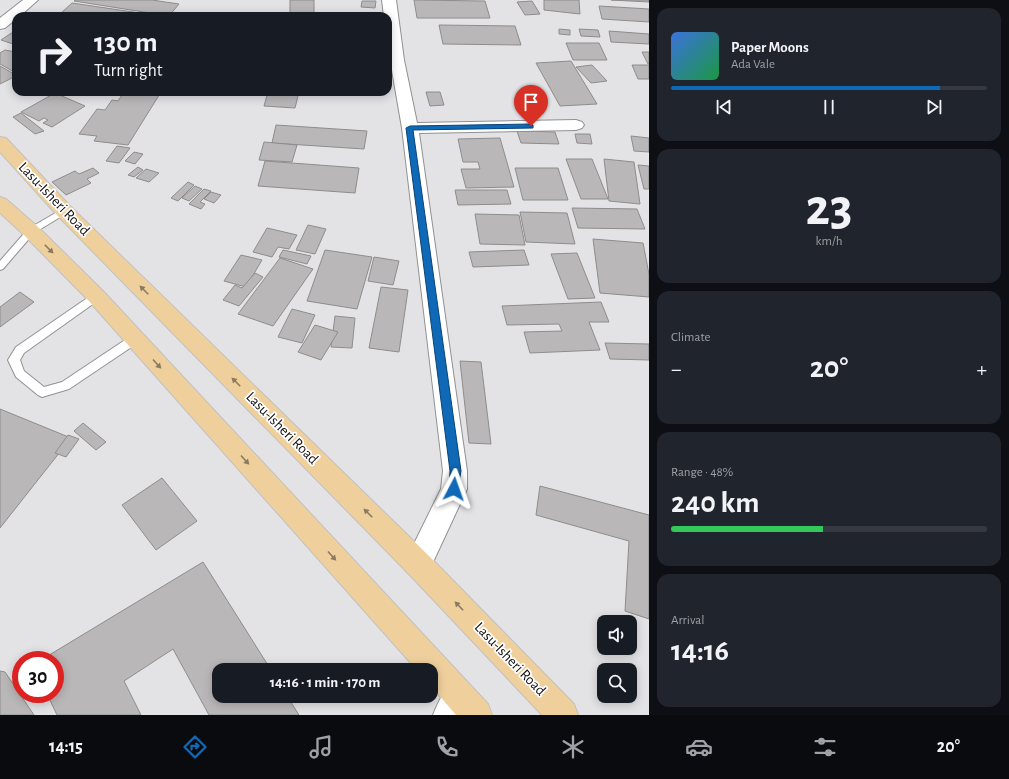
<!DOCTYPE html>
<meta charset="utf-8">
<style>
:root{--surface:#171b24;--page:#20242c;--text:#f1f3f6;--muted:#9ea1a6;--line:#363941;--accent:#0f69b6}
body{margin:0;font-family:"Alegreya Sans",sans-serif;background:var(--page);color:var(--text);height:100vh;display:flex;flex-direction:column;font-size:15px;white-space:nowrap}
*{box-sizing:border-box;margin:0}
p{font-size:13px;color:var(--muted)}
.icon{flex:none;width:22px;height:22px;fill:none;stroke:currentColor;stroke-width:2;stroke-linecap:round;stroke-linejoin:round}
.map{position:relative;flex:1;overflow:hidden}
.drawer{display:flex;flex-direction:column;gap:8px;padding:8px;background:#0d0f14;width:360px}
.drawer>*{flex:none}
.guide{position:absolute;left:12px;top:12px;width:380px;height:84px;border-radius:12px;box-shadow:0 2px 10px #0003;background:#171b24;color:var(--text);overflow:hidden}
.fabs{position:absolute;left:597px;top:615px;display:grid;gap:8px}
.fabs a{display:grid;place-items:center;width:40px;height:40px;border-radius:8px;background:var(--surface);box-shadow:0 2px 10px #0003;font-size:20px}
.speed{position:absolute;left:12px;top:651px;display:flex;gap:8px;font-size:20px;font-weight:700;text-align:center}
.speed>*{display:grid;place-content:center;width:52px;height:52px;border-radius:50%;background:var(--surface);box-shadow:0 2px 10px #0003;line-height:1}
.speed .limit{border:6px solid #d22;background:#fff;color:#111}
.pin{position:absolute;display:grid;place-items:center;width:34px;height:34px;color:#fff;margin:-41px -17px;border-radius:50% 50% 50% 0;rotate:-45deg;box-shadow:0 0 4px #0007}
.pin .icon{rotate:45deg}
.me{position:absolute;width:44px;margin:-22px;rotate:4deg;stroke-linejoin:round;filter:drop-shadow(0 0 3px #0008)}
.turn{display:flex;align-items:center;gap:14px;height:84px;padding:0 16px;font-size:18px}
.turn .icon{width:52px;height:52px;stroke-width:2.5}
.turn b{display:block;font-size:28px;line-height:34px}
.big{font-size:30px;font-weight:700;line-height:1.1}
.drawer .tile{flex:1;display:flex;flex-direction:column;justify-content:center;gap:6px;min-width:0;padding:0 14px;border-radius:12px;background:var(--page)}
.drawer .dial{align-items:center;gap:0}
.dial b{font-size:52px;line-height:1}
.song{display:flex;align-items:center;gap:12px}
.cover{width:48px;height:48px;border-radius:6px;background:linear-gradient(135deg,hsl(220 70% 55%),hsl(140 70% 35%))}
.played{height:4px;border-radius:2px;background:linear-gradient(90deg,var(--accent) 85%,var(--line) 85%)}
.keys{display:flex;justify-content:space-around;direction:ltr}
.heat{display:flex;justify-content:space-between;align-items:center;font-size:22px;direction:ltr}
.charge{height:6px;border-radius:3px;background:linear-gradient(90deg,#34c759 48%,var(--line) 0)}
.trip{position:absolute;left:212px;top:663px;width:226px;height:40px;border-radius:12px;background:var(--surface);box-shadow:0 2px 10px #0003;font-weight:700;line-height:40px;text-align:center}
.dock{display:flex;height:64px;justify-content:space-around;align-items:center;background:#090b0e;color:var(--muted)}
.dock .icon{width:28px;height:28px}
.dock .active{color:var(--accent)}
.dock b{font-size:18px;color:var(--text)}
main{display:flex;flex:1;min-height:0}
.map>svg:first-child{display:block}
.building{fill:#b9b7b7;stroke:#8e8c8c}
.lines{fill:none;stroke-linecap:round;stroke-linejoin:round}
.service-casing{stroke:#919193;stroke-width:2}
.minor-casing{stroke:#919193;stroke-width:2}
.tertiary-casing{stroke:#919193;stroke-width:2}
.primary-casing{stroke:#c1c1c1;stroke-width:2}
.service{fill:#fff;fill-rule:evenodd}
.minor{fill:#fff;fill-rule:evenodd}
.tertiary{fill:#fff;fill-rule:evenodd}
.primary{fill:#efd09d;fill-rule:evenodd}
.oneway{fill:#8b7a5e}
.route{fill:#0f69b6;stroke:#0a4476}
.labels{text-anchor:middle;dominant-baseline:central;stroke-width:3.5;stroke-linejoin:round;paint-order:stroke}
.street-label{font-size:15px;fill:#101010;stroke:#fff}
</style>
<main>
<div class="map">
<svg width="649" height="715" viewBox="0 0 649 715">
<rect width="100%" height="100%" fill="#e3e3e5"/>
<g class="building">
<path d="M75 0H152L179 4 169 16 74 1Z"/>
<rect x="290" y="0" width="24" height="14"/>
<path d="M414 0 485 1 490 18H417Z"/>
<path d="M544 0H579L580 14 544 10Z"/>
<path d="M611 0H649V2Z"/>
<path d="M362 1H376L375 8 361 7Z"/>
<path d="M532 1 540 14 525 15 517 2Z"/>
<path d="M72 3 160 16H74L60 14Z"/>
<path d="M599 6 649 9V22L602 19Z"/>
<path d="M439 25 515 26 521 45 443 44Z"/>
<path d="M559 29 570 30V35L559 34Z"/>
<path d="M579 29 598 30 600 37 581 36Z"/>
<path d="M16 30V41L13 44 1 40Z"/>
<path d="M609 31 649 34V44L611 42Z"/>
<path d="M566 43H599L607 60H573Z"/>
<path d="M5 50 16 52V73L0 64V53Z"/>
<path d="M642 52H649V64H648Z"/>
<path d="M571 61 597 104 560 106 536 63Z"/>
<path d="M592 65 607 81 591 83 576 67Z"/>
<path d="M632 65H649V79H638Z"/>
<path d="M0 66 16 75V76L0 84Z"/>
<path d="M124 92H161L128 145 94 141 97 136 79 134 97 109 105 110 112 100 118 101Z"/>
<path d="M268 92H299L295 108 264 106Z"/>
<path d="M426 92H440L444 105 430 106Z"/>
<path d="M55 93 85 106 52 127 43 123 48 120 44 118 39 121 21 112Z"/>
<path d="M21 113 44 131 35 134 13 117Z"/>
<path d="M276 125 367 131 364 149 272 143Z"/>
<path d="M517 131 555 132 559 144 521 143Z"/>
<path d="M575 134H590L592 144 577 143Z"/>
<path d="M631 136 649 138V152L634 151Z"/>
<path d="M500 138 514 187 466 188 461 169H480L478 162H463L458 139Z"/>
<path d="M264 142 297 145 292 162 259 160Z"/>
<path d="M117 146 130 148 119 163 106 161Z"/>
<path d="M134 152 143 154 135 164 125 161Z"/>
<path d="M566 159H592L608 199H581Z"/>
<path d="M604 159 634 162 640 204 609 201Z"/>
<path d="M265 161 359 168 355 193 258 186Z"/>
<path d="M638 165 649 166V189H644Z"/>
<path d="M138 167 143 170 134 177 128 175Z"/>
<path d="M93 168 99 173 87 179 91 183 66 195 52 182 75 171 79 174Z"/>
<path d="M515 168H558L568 200H523Z"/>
<path d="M146 169 159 173 149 182 136 178Z"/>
<path d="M188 182 194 185 178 201 171 198Z"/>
<path d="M195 186 202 189 189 201 182 198Z"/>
<path d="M204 189 211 191 200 202 205 204 201 209 189 204Z"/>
<path d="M455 190H507L511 204 458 205Z"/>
<path d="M211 192 221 195 214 203 204 199Z"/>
<path d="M572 208 637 209 645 229 578 228Z"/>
<path d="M520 212 567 213 575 244 526 242Z"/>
<path d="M475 214 519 215 525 245 480 244Z"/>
<path d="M308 225 326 229 315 254 296 250Z"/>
<path d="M267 228 297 235 289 249 278 247 272 257 253 252Z"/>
<path d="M593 239 643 243 649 274V297L600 293Z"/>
<path d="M283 250 311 256 307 264 279 257Z"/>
<path d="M325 250 372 257 357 309 307 301Z"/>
<path d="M524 250 529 265 473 267 469 252Z"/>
<path d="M577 253 595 298 568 299 551 254Z"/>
<path d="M241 255 262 260 246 287 224 281Z"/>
<path d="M374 257 399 261 393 285 368 281Z"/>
<path d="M280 258 313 269 273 326 238 314Z"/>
<path d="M255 273 263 277 239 306 223 300 235 285 242 288Z"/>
<path d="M381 287 408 290 399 352 369 348Z"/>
<path d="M20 292 34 302 0 327V307Z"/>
<path d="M601 302 609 322H589L600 350 530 353 524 332 562 331 559 324 507 325 502 306Z"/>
<path d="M292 309 315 315 302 343 278 337Z"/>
<path d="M335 316 355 318 352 348 331 347Z"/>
<path d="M315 325 338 332 321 360 298 352Z"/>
<path d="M605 343 649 344V360L610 359Z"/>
<path d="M460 361 481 362 491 444 469 443Z"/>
<path d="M0 409 71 438 0 528Z"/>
<path d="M83 423 106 442 96 450 74 431Z"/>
<path d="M68 435 79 439 66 457 55 453Z"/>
<path d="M162 478 197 521 156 550 122 505Z"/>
<path d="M540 486 649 515V619L625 611 629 541 536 515Z"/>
<path d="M203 562 271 670H219V696H287L299 715H209L173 649 124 681 141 715H57L47 694H55V660H41Z"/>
<path d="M0 671 5 672 34 715H0Z"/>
</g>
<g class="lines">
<g class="service-casing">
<g id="service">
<path d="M64 208 67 209 69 211 67 213 34 233 3 269 0 270V261L28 229Z"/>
<path d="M96 292 100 293 101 296 100 299 24 353 20 360 24 371 44 387 62 382 131 336H139L140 339 139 342 69 389 42 397 38 395 16 377 8 360 16 347Z"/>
</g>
</g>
<g class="minor-casing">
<g id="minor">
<path d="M23 0H38L20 16H16V19L5 28 0 29V18Z"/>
<path d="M382 0H396L404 60 417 123 576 120 582 122 584 125 582 128 576 130 419 133 467 471V489L428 573 418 577 408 573 404 564 441 489 443 471 402 128 388 47V16H384Z"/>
</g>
</g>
<g class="tertiary-casing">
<path id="tertiary" d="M460 682 471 686 475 697 466 715H433C439 700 444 688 460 682Z"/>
</g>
<g class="primary-casing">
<g id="primary">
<path d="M0 137 6 138 71 207 428 555 574 704 578 715H542L408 573 57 215 0 152Z"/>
<path d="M0 197 6 199 38 227 103 291 488 704 492 715H456L431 686V670H417L89 301 24 235 0 213Z"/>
</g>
</g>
<use href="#service" class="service"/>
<use href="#minor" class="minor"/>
<use href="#tertiary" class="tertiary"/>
<use href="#primary" class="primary"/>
</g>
<defs><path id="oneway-solid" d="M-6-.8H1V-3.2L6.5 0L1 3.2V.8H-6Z"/></defs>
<g class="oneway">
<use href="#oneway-solid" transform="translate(49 249) rotate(45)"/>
<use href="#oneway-solid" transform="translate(144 290) rotate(-135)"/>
<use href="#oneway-solid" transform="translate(157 364) rotate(48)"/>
<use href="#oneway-solid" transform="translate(236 382) rotate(-135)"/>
<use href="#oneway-solid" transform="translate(245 460) rotate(48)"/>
<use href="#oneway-solid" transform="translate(368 513) rotate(-135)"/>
<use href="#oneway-solid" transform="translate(332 556) rotate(48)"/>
<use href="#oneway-solid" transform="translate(459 606) rotate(-134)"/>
</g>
<path class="route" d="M531 124 533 125V128L413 130 461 471 457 493 454 494 450 493 449 489 450 471 406 128 410 126Z"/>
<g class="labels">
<g class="street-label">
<text transform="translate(54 199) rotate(46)">Lasu-Isheri Road</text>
<text transform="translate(282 428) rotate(45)">Lasu-Isheri Road</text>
<text transform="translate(510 659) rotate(46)">Lasu-Isheri Road</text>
</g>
</g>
</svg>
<div class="fabs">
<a><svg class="icon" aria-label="sound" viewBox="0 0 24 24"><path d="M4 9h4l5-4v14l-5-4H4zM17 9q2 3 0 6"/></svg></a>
<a><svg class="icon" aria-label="search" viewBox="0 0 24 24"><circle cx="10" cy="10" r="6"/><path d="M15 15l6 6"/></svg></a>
</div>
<div class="speed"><div class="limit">30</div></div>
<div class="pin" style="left:531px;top:126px;background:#d93025"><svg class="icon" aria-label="arrive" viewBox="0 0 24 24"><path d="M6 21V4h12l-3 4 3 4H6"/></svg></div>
<svg class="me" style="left:454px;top:489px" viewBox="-20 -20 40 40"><path d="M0-17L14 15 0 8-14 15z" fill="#0f69b6" stroke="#fff" stroke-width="4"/></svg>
<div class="trip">14:16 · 1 min · 170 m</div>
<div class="guide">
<div class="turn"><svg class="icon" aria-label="right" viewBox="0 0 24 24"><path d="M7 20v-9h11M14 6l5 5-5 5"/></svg><div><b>130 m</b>Turn right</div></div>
</div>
</div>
<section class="drawer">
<div class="tile">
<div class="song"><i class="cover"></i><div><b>Paper Moons</b><p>Ada Vale</p></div></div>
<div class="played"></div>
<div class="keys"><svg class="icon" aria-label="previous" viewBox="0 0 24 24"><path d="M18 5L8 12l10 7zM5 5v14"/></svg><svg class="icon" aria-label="pause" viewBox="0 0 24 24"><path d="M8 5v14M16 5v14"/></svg><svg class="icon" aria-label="next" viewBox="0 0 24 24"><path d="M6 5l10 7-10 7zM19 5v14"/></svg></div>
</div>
<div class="tile dial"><b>23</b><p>km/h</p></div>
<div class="tile"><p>Climate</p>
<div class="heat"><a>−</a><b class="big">20°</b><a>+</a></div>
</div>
<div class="tile"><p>Range · 48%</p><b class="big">240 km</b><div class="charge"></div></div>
<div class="tile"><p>Arrival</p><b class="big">14:16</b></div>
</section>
</main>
<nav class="dock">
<b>14:15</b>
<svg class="icon active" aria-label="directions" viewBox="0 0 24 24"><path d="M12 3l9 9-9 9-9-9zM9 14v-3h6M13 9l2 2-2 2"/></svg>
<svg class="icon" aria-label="music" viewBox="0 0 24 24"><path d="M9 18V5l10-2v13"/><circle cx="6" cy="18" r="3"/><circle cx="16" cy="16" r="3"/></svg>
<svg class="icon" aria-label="phone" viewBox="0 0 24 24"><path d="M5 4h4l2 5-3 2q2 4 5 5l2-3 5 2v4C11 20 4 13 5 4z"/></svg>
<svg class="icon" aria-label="climate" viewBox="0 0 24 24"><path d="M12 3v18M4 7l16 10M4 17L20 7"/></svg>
<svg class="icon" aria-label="car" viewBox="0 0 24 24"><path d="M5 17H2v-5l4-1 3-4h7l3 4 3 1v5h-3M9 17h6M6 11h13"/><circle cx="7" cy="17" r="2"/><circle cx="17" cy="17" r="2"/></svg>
<svg class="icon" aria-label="filters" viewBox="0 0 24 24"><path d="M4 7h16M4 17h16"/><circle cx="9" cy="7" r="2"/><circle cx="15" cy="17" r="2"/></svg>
<b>20°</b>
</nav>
